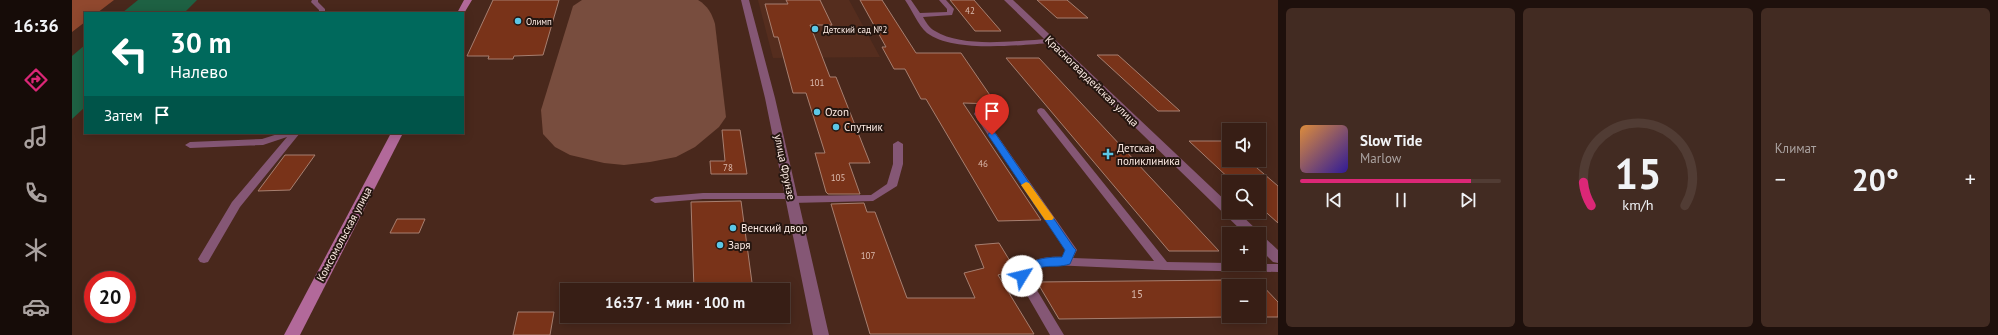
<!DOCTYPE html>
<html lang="ru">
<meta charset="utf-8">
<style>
:root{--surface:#371e15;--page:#422b22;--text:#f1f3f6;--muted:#aaa2a0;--line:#513c34;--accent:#db2777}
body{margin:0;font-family:"PT Sans",sans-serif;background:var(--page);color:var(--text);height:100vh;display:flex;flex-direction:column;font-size:15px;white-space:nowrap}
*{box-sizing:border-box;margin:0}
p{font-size:13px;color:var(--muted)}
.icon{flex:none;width:22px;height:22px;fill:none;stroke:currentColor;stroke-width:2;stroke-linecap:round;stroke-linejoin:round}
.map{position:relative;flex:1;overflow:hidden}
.panel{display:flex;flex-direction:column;gap:8px;padding:8px;background:#1e100c;width:720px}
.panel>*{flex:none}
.banner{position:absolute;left:12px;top:12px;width:380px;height:122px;border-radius:0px;box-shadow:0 2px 10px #0003,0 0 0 1px var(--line);background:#00695c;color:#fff;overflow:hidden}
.buttons{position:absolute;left:1150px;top:123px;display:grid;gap:8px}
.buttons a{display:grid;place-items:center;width:44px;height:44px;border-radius:0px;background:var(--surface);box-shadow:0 2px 10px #0003,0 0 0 1px var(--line);font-size:20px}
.speed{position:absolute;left:12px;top:271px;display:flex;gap:8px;font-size:20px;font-weight:700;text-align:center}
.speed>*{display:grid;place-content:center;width:52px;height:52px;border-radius:50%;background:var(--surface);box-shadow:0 2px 10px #0003,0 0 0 1px var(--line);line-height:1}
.speed .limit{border:6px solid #d22;background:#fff;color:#111}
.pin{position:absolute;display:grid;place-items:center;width:34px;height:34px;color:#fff;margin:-41px -17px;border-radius:50% 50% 50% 0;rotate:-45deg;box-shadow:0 0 4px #0007}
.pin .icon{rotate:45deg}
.me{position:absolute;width:44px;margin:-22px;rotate:54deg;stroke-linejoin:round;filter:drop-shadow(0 0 3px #0008)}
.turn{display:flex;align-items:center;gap:14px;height:84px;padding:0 20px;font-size:18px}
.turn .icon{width:52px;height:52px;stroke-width:2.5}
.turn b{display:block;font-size:28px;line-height:34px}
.then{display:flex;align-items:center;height:38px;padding:0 20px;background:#0003;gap:8px;font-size:15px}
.big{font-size:30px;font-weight:800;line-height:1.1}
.panel .tile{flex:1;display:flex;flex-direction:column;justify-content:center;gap:6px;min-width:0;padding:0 14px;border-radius:6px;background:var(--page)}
.panel .dial{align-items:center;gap:0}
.dial svg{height:104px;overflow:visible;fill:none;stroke:var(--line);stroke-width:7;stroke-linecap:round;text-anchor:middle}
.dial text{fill:var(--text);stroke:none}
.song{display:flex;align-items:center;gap:12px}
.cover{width:48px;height:48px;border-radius:6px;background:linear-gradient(135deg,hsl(30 70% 55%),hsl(250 70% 35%))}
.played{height:4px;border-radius:2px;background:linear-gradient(90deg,var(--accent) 85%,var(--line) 85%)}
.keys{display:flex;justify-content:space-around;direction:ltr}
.heat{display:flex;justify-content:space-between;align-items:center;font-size:22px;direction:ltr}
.panel .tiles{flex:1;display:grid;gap:8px;grid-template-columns:repeat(3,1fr)}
.trip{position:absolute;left:488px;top:283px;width:230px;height:40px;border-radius:0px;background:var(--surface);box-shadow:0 2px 10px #0003,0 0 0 1px var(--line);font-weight:800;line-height:40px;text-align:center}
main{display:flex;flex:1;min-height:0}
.tab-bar{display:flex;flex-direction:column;width:72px;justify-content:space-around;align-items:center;background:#160c08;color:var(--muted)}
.tab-bar .icon{width:28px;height:28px}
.tab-bar .active{color:var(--accent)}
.tab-bar b{font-size:18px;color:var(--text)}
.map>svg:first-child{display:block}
.built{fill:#552d1e}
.green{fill:#784d3e}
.forest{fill:#90482e}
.water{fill:#1e6143}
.building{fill:#793319;stroke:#a77f70}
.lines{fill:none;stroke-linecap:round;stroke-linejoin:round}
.lane{fill:#855775;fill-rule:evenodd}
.street{fill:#855775;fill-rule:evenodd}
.secondary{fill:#b2699a;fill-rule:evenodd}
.route{fill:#1a73e8;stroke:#114b97}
.slow{fill:#f59e0b}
.poi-dot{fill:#5cc7e7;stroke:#251610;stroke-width:1.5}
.labels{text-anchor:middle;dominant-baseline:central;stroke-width:4;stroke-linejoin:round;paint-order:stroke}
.number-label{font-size:9px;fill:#dcbdb1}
.far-poi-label{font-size:9px;fill:#fdebe4;stroke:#251610;text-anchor:start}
.street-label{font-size:11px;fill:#fdebe4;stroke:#251610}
.poi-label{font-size:11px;fill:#fdebe4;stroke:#251610;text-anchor:start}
.near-number-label{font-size:11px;fill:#dcbdb1}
</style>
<main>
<nav class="tab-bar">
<b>16:36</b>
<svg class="icon active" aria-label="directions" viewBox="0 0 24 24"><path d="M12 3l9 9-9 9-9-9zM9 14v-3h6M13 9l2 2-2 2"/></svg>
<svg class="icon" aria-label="music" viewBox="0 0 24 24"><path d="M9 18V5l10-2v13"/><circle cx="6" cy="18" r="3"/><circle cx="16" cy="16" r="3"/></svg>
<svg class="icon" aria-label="phone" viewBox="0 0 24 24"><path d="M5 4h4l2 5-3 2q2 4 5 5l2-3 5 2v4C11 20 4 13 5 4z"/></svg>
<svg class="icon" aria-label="climate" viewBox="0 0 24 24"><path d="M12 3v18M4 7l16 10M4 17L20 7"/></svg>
<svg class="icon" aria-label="car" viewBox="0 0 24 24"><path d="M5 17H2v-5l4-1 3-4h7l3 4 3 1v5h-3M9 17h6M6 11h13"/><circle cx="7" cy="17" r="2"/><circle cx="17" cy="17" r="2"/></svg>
</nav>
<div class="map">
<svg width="1206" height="335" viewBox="0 0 1206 335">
<rect width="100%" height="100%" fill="#49281c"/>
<path class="built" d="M686 0H777L808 57 701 58Z"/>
<path class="green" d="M510 0H626C636 6 640 14 643 24L654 117 647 127 623 147 604 157 578 162 552 165 532 163 498 155 483 147 471 134 469 110 501 6Z"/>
<path class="forest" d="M0 0H42L25 13H13V22L0 32Z"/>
<g class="water">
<path d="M66 0H125L112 13H50Z"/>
<path d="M13 45V107L0 119V56Z"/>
</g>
<g class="building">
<path d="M421 0H487L471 55 442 56 441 59H416L417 56H395Z"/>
<path d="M714 0H748L760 25H738L758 77H764L798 163H777L788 194H756L754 192 743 153H753L734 93H721L706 37H702L693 4H716Z"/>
<path d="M788 0H810L844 53H889L924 104 891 103 969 220 926 221 854 99H849L833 69H822L810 47H814Z"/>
<path d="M878 0H902L929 31H903Z"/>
<path d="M965 0H995L1016 18H985Z"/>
<path d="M1025 55H1046L1108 111H1086Z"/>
<path d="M934 58H967L1147 251H1097Z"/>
<path d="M650 130H668L675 174H639L638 161H653Z"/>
<path d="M1117 141H1157V162H1178L1206 186V223L1187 206V182H1161Z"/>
<path d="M213 155H243L218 190 186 191Z"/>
<path d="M669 201 681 290H622L619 202Z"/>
<path d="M792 203 795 212H803L835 298H903L892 273 912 268 903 245 927 243 938 261 936 272 926 275 962 334H798L759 204Z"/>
<path d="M325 219H353L347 233H318Z"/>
<path d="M1157 280V317L987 319 965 282Z"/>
<path d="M1187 282 1206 302V317H1187Z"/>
<path d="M446 312H482L478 335H441Z"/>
</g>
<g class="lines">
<g class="lane">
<path d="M240 0H246V2L253 9V13H247V10L239 2Z"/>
<path d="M833 0H839L848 13 875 12V9L867 0H874L882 9 880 15 851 17C854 22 857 28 863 31 892 49 946 40 979 39L983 41 979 43C948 45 881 53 855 33 846 25 840 10 833 0Z"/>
<path d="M969 108 972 109 1095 262 1157 263V264H1206V272L1092 270 980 265 963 269 957 277 992 335H978L944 276C953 260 972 256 990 257L993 250 902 114 903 112H909L1003 247 1005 250 1001 258 1082 261 966 113 965 111 966 109Z"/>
<path d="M209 133H228L168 207 136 262 132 263 128 262 126 259 160 202 215 137 191 145 118 148 113 145 118 142 190 139Z"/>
<path d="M826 141 831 144V164L825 186 801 201 720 203 716 202 715 199H631L583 203 578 200 583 197 631 193H719L723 194 724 196 799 195 815 184 821 164V144Z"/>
</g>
<g class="street">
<path d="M669 0H677L703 98 757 335H741L693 98Z"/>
<path d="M932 0H941L1157 204V212H1166L1186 231 1188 234 1187 235 1192 237 1206 250V263L1201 262 1187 248V234H1173Z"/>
</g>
<g class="secondary">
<path d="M392 0H400L391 15V13H385Z"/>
<path d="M319 133H331L228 335H212Z"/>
</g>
</g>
<path class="route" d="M917 133H923L1002 248 1004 250 998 264C979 270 970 260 954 278H946L945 276C954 259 973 257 990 257L993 250 916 135Z"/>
<path class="slow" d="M954 182 957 183 980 215 982 218 980 220H973L949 185Z"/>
<g class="poi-dot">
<circle cx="446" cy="21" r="4"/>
<circle cx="743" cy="29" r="4"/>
<circle cx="745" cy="112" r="4"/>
<circle cx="764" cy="127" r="4"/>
<path d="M1034 148h4v4h4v4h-4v4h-4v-4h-4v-4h4z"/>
<circle cx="661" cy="228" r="4"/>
<circle cx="648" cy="245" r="4"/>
</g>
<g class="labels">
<g class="number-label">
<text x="898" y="10">42</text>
<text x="745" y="82">101</text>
<text x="911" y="163">46</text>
<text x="656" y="167">78</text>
<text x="766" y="177">105</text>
<text x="796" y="255">107</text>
</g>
<g class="far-poi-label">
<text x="454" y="21">Олимп</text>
<text x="751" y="29">Детский сад №2</text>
</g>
<g class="street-label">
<text transform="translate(1020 81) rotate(44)">Красногвардейская улица</text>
<text transform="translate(713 167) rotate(78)">улица Фрунзе</text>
<text transform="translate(272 234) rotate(-62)">Комсомольская улица</text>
</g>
<g class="poi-label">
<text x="753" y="112">Ozon</text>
<text x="772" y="127">Спутник</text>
<text x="1045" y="148">Детская<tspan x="1045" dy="13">поликлиника</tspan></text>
<text x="669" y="228">Венский двор</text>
<text x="656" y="245">Заря</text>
</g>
<g class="near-number-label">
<text x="1065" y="294">15</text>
</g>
</g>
</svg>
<div class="buttons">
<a><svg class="icon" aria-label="sound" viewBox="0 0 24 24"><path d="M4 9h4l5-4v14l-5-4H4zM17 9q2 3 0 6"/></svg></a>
<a><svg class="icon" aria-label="search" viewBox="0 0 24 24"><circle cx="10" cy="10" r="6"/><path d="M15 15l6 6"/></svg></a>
<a>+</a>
<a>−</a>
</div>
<div class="speed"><div class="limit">20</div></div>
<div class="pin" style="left:920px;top:135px;background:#d93025"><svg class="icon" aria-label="arrive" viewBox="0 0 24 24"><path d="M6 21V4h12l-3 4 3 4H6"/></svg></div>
<svg class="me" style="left:950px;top:276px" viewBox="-20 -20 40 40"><circle r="19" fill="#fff"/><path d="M0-13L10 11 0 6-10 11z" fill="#1a73e8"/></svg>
<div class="trip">16:37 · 1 мин · 100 m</div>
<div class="banner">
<div class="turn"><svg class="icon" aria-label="left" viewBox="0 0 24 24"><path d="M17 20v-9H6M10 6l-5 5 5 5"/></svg><div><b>30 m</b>Налево</div></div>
<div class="then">Затем<svg class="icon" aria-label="arrive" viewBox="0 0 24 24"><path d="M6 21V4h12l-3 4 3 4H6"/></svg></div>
</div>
</div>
<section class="panel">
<div class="tiles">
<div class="tile">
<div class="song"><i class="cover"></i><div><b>Slow Tide</b><p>Marlow</p></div></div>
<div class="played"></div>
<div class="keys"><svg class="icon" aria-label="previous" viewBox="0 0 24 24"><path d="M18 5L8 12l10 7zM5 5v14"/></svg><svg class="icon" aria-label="pause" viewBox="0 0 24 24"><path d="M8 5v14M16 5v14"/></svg><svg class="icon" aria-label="next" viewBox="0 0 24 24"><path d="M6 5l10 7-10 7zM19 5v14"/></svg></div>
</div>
<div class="tile dial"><svg viewBox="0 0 100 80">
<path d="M14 69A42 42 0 1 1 86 69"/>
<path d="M14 69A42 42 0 0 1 8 51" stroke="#db2777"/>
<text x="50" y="56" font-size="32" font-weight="700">15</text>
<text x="50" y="72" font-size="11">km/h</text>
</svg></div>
<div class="tile"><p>Климат</p>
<div class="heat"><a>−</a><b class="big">20°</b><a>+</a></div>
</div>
</div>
</section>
</main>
